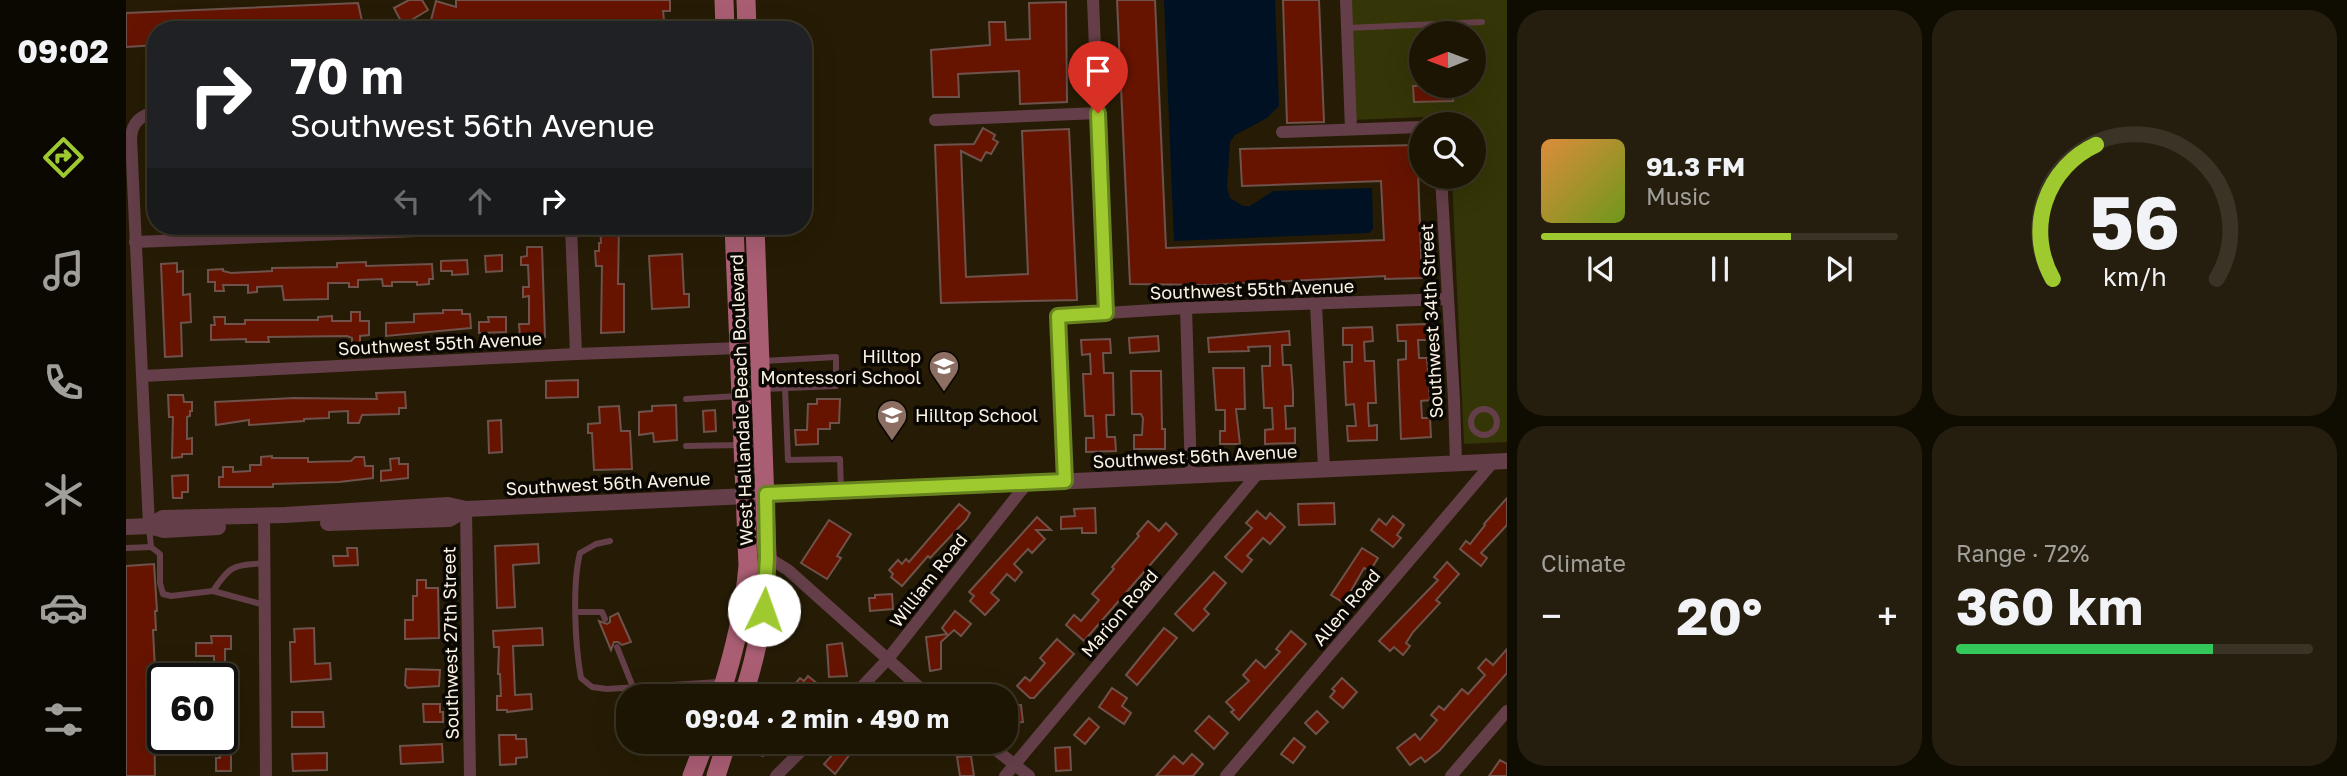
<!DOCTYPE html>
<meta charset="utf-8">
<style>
:root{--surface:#1c1504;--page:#251e0e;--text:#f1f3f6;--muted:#a09f9a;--line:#3a3426;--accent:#9eca2f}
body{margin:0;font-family:"Golos Text",sans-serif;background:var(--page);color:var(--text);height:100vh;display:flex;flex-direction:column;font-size:26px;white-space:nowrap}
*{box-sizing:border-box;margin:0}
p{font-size:23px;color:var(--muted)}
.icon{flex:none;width:38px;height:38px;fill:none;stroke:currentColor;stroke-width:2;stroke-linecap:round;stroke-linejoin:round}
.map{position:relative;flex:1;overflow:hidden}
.details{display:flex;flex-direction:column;gap:10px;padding:10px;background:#0f0c02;width:840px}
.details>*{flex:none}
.guide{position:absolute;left:21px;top:21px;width:665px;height:214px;border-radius:28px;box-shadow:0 7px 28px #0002,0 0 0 2px var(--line);background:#202124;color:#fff;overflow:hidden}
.needle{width:46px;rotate:269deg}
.fabs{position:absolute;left:1283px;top:21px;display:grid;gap:14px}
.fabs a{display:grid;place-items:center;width:77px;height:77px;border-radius:50%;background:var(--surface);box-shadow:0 7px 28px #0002,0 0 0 2px var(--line);font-size:35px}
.speed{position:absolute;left:21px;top:663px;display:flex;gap:14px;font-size:35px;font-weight:700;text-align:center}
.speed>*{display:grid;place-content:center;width:91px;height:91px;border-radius:50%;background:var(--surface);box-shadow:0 7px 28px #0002,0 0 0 2px var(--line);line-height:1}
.speed .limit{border:4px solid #111;border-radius:10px;background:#fff;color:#111}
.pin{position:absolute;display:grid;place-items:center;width:60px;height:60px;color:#fff;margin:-72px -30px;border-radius:50% 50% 50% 0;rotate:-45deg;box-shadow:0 0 7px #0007}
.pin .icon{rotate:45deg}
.me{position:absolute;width:77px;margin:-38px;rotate:3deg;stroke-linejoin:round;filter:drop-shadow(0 0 5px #0008)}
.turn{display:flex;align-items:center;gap:24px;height:147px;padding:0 28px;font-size:32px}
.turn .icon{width:91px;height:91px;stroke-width:2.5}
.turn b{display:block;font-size:49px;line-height:60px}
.lanes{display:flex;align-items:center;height:66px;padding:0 28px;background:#0003;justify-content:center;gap:35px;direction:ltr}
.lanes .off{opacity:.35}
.big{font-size:52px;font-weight:700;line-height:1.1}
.details .tile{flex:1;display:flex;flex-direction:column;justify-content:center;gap:10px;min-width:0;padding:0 24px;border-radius:28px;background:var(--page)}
.details .dial{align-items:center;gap:0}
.dial svg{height:182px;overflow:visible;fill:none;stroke:var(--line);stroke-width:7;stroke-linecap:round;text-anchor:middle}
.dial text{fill:var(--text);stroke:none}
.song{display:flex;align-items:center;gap:21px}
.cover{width:84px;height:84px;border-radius:10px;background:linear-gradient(135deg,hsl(30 70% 55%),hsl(80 70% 35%))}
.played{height:7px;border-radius:4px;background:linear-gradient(90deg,var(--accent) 70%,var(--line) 70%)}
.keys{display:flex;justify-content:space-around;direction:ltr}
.heat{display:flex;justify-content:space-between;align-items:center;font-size:38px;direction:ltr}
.charge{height:10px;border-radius:5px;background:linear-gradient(90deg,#34c759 72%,var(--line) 0)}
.details .tiles{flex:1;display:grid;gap:10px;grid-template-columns:repeat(2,1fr)}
.trip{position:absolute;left:490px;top:684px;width:402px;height:70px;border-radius:28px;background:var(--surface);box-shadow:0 7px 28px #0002,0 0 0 2px var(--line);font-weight:700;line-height:70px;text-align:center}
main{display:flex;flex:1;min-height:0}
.menu{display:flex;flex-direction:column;width:126px;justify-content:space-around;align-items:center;background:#0b0802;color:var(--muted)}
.menu .icon{width:49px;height:49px}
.menu .selected{color:var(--accent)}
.menu b{font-size:32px;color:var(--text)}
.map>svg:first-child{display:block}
.green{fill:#343607;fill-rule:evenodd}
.water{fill:#001123}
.building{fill:#661400;stroke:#6e524b;stroke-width:2}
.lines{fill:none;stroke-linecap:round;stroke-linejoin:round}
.service{stroke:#643f49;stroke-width:6}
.minor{stroke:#643f49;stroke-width:12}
.tertiary{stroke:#643f49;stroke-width:16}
.primary{stroke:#aa5e74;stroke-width:19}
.route-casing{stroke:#67831f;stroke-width:18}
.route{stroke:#9eca2f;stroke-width:12}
.labels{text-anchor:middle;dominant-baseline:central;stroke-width:7;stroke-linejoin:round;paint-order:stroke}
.street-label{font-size:18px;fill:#faf3e5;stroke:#0b0702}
.poi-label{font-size:18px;fill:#faf3e5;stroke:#0b0702;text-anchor:end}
</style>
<main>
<nav class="menu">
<b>09:02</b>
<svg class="icon selected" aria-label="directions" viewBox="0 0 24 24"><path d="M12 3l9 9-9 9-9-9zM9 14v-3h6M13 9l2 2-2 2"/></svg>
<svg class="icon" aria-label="music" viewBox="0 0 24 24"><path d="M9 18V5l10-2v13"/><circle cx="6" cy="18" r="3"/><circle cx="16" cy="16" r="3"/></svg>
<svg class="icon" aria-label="phone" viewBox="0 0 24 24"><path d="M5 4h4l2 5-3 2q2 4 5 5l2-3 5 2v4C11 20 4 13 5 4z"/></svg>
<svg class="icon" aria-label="climate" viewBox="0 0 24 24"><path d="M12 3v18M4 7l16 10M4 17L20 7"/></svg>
<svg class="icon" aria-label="car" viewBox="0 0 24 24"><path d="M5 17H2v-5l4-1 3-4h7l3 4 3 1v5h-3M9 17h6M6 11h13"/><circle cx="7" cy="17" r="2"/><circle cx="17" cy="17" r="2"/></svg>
<svg class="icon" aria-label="filters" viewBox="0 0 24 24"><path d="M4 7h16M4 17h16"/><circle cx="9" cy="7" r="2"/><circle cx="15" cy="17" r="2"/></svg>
</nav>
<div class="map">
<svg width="1381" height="776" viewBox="0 0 1381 776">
<rect width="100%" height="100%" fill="#261c05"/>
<path class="green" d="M1221 0H1381V442L1338 444 1326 177H1348V124H1324L1323 116 1226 120ZM1295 33H1348V86H1295Z"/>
<path class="water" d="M1038 0H1149L1153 106 1141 118 1109 135 1104 142 1101 188 1104 198 1117 206H1124L1147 191 1246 188 1247 229 1243 233 1048 241Z"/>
<g class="building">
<path d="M283 0H296L302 10 277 25 268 8Z"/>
<path d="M330 0H544V11H537L538 20 532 21V24L491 25V27L478 28V24L426 27V28L415 29V26L386 28V30L303 28 310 1 330 7Z"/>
<path d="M991 0H1029L1040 248 1258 240 1255 181 1116 186 1114 149 1291 145 1296 278 1259 279V276L1084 285 1004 284Z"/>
<path d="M1157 0H1193L1198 122 1161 123Z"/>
<path d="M940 2 941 102 894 104 893 71 832 74 833 97H807L805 50 864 45 863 22H879L880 40 904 39 903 3Z"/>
<path d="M232 3 236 21 230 23 232 30H30V45L0 47V13Z"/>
<path d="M1287 86H1326L1327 101 1288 102Z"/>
<path d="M857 128 869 135 867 139 872 142 865 154 860 152 855 161 835 151 840 277 902 274 896 131 943 129 951 300 815 303 809 145 848 144Z"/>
<path d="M1348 151 1360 158 1348 179Z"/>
<path d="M474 226H493L492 284H498V332L475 333 476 266H470L469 251H473V243H475Z"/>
<path d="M401 247H416L419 337 394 338 393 324H403V296L397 297V287H403L402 265H395V257L401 256Z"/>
<path d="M556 254 558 294H563V307L526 309 523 256Z"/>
<path d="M376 255V271L360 272 359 256Z"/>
<path d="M341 260 342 274 326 275V271H315V261Z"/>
<path d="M240 262V266L306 264 307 279H303V284L291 285V282H266V286H257L256 279 232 280V287H223V283H202V299L158 300 156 286 131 287V292L122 293V285H97L98 291H89V282H82V270L97 269V271L105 273 146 271V268L211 267V263Z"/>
<path d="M51 263V272L57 271V295L64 294 65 322 55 323 56 356 39 357 35 264Z"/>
<path d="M317 310H336V314H344L345 328 260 336V323L288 322V314L317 313Z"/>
<path d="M225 312H234V321H243V335L234 336V345H226V338L221 336 142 337 143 342H120V339L85 340V325H89L88 317H99V324H119V320H192V317L206 316V321H225Z"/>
<path d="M362 317H380V332L353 333V322H363Z"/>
<path d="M1301 324V340H1292L1293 358H1301L1304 400 1295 401 1296 418H1304L1305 437 1275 439 1272 360 1280 359V341H1272L1271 325Z"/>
<path d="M1246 327 1247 341 1238 342 1239 361H1248L1250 403H1242V408L1243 426 1251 425V440L1222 441 1221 426H1230L1228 404 1220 405 1218 362H1226V345H1217V328Z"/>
<path d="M1163 331 1164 345H1156L1157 365H1165L1167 392V406H1159L1160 424V429L1169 428V443L1139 444V430L1147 429 1146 408H1138L1136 366H1144V346L1122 347 1123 351 1083 352 1082 338Z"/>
<path d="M1032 336 1033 351 1004 353 1003 338Z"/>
<path d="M984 339 985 353H977L978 373H987L988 415H980L981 437H989L990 451 960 452V438H968L967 416H959L957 374H965L964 354 956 355 955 340Z"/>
<path d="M1087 368H1118L1119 409H1110L1114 444H1094V431H1099V410H1090Z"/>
<path d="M1005 371H1035L1036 429H1039V449H1008V435H1016L1017 418 1015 414H1006Z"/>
<path d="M452 380V397L420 398V381Z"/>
<path d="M279 392 280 408H273V414L236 415 233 423H222V411L203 412V418L178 419V421L123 425V420L90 425 89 402 168 398 251 399 250 393Z"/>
<path d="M42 395H57L58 402H66V411H64V416L61 417V439L66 438V454H56V457L46 458 47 417H43Z"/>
<path d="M691 399H714L713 423H704V429H692V444L670 445 669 430H681L682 404H691Z"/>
<path d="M550 405 551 440 528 442 527 433 513 435V412L526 411V406Z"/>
<path d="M493 406 495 431H504L506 469 468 470 466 433H462V424L474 423 473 407Z"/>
<path d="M589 410 590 431 578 432 577 411Z"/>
<path d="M375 420 376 452 363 453 362 421Z"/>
<path d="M146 456V458H182V462L225 461 229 457H238L239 466H247V478L213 482 147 484V487H93V477H97V467H107V472L124 471V465H135V457Z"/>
<path d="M273 458V464H282V478L255 481V471L265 470 264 459Z"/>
<path d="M62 475V492H56V498H47L46 476Z"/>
<path d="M1381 498V525L1355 553 1361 558 1355 566 1334 549 1340 541 1344 544 1359 525 1358 524Z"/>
<path d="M1208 503 1209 524 1173 525 1172 504Z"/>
<path d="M833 504 844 513 840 520 804 558 802 556 776 586 765 577 767 574 763 570 772 560 776 564 780 559 783 562Z"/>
<path d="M969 508 970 533H956V528L935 529V517L949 516 948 509Z"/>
<path d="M1131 511 1140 519 1144 513 1159 527 1144 544 1137 538 1121 556 1126 560 1116 572 1099 557 1126 528 1120 523Z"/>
<path d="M1267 516 1278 525 1271 535 1275 538 1267 547 1245 530 1253 519 1260 525Z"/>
<path d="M911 517 925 530H910L919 539 906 553 902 549 888 564 896 572 889 581 881 574 865 593 873 600 859 615 844 601 848 596 843 592Z"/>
<path d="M703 520 725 534 711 556 715 558 701 579 675 563Z"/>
<path d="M1022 521 1033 531 1040 523 1051 534 958 641 940 625 948 615 955 621 973 600 966 594 988 569 986 567 1013 536 1011 534Z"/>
<path d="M412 544 413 563 387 565 389 607 371 608 369 546Z"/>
<path d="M221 548H231L232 565 208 566 207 556H222Z"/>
<path d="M1236 548 1252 558 1244 571 1238 568 1218 603 1205 595Z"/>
<path d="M1321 562 1333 574 1310 600 1314 603 1287 632 1280 643 1284 646 1277 655 1268 647 1264 651 1253 641 1312 580 1308 577Z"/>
<path d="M28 564 31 611H29L30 630H27L31 710H28L29 776H0V566Z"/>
<path d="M1088 572 1100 583 1078 609 1083 614 1067 631 1049 614Z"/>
<path d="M291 580H300V588H312L313 638 279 639V620H287V596H291Z"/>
<path d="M766 594 767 609 744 611 743 598H749V595Z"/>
<path d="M829 611 845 624 835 636 828 630 815 642V669L804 671 800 637 821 634 816 628Z"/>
<path d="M492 613 505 642 496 645 492 642H488L485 650 473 621 481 624 484 622V617Z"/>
<path d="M188 628 189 664 204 663 205 679 165 682 164 642H169L168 629Z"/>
<path d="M416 628 417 645 387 646 389 695 405 694 406 709 381 712V710H371V696H375L374 674H372L373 647H368L367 631Z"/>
<path d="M1038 628 1051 638 1011 685 1000 675Z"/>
<path d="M1165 631 1180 644 1113 720 1105 712 1108 710 1100 702 1123 681 1117 675 1130 660 1139 668 1154 652 1150 649Z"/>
<path d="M85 636H105V649H99V673L113 672V734H105V771H90V758H94V744H96V679H88V656H70V643H86Z"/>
<path d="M931 639 948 654 908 698H904L891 686 899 677 904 681 919 663 914 658Z"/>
<path d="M716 643 721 676 703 677 701 645Z"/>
<path d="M1381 649V673L1314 750 1299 762 1295 757 1284 765 1271 748 1289 734 1294 740 1311 720 1305 715 1313 706 1318 710 1336 689 1342 694 1359 675 1352 668 1360 659 1367 665Z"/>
<path d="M280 669 314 670 313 686 282 688 279 685Z"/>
<path d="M682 676 693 685 687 696H671L664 690 674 678 678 681Z"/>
<path d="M1216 678 1231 692 1217 708 1204 697 1209 691 1206 689Z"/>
<path d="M986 688 1001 698 996 706 1005 713 998 724 973 707Z"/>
<path d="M297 704H314V712H317V722H298Z"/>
<path d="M895 705 897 722 880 723V706Z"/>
<path d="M1191 711 1202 722 1190 734 1179 723Z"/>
<path d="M166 712H197L198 727H166Z"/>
<path d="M1083 716 1102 733 1088 749 1069 731Z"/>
<path d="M963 718 973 727 959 744 948 735Z"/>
<path d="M373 735H390V739H400L401 757 390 758V764L374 765Z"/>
<path d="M1168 738 1179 747 1167 763 1155 754Z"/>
<path d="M627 742H642L637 756 623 751Z"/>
<path d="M718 742H733L709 774 698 764Z"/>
<path d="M316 744 317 762 275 764 274 746Z"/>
<path d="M944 747 945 770 930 771 929 748Z"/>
<path d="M201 753V770L167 771 166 754Z"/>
<path d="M1066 754 1077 764 1067 776H1030L1048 756 1057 764Z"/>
<path d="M845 756 848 776H834L831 757Z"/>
<path d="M1374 760 1381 764V776H1363Z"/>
</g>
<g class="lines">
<g class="service">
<path d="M1221 28 1356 22"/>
<path d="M659 388 662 460 714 459 715 490"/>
<path d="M637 389 710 386V357L637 361"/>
<path d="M560 399 613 396"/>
<circle cx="1358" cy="422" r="13"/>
<path d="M560 446 615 445"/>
<path d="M23 526 25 547 34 554V583L37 594 45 596 87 591 139 605"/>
<path d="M484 541 470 544 454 553C446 585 449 645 455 678L466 687 481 689 593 682"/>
<path d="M0 548 25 547"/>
<path d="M87 591C105 564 107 566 139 563"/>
<path d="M451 612H476L479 619"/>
<path d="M491 647 507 687"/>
</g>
<g class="minor">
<path d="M967 0 980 313"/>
<path d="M1220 0 1225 129"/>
<path d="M809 120 972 113"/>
<path d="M1156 132 1295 127"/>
<path d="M1315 177 1328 400 1330 463"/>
<path d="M445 226 450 354"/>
<path d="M9 242 420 226"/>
<path d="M1190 304 1198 469"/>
<path d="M1060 308 1065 475"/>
<path d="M17 376 450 354 614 348"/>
<path d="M939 481 932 316 1060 308 1322 299"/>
<path d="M340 509 344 776"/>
<path d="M138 516 140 776"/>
<path d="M23 526 5 138C6 122 15 115 30 112"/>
<path d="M641 557 662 570 803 696"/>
<path d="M727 696 761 660 902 482"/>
<path d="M860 742 903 776"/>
<path d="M650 776 684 742"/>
<path d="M879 776 1133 472"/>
<path d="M1100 776 1367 462"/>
<path d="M1325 776 1381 711"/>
</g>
<g class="tertiary">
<path d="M202 523 323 519 340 509"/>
<path d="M23 526 37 518 159 515 322 505 340 509 1381 461"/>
<path d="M0 527 23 526 38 530 92 527"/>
</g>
<g class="primary">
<path d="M598 0 599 30"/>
<path d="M620 0 621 30"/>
<path d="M594 696C608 653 618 612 622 566L608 226"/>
<path d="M617 696C633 649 639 607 641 557L629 226"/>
<path d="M566 776 579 742"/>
<path d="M590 776 601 742"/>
</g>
</g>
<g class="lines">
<g class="route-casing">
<path id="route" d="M638 610 641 557 640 494 939 481 932 316 980 313 972 113"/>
</g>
<use href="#route" class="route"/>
</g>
<defs>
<g id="school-pin" transform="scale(1.575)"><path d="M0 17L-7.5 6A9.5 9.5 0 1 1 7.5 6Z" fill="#8d6e63" stroke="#0b0702"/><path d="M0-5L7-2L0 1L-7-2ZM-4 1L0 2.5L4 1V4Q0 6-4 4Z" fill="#fff"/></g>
</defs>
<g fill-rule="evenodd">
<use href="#school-pin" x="818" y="366"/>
<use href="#school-pin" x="766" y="415"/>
</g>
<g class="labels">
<g class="street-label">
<text transform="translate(1126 289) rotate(-2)">Southwest 55th Avenue</text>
<text transform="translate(1305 321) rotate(-93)">Southwest 34th Street</text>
<text transform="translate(314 343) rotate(-3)">Southwest 55th Avenue</text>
<text transform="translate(615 400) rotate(-92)">West Hallandale Beach Boulevard</text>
<text transform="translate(1069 456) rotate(-3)">Southwest 56th Avenue</text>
<text transform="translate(482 483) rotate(-3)">Southwest 56th Avenue</text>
<text transform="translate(802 580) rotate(-52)">William Road</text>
<text transform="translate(1220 607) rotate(-50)">Allen Road</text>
<text transform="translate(993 613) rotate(-50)">Marion Road</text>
<text transform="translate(324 643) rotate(-91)">Southwest 27th Street</text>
</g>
<g class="poi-label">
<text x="795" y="356">Hilltop<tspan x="795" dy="21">Montessori School</tspan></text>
<text x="789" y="415" text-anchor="start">Hilltop School</text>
</g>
</g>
</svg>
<div class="fabs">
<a><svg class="needle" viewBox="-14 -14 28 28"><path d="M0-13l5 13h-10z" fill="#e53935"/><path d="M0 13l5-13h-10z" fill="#a09f9a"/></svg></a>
<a><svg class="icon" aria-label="search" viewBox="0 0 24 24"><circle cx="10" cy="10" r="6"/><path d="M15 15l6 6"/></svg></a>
</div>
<div class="speed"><div class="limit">60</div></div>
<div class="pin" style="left:972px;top:113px;background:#d93025"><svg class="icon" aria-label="arrive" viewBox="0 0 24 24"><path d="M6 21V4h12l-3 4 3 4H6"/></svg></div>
<svg class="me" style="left:638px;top:610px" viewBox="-20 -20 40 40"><circle r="19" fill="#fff"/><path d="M0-13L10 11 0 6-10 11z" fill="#9eca2f"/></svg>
<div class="trip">09:04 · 2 min · 490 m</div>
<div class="guide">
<div class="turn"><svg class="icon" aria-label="right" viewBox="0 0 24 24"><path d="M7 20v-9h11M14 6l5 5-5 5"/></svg><div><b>70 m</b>Southwest 56th Avenue</div></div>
<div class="lanes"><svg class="icon off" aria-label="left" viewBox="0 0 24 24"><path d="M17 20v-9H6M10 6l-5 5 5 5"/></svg><svg class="icon off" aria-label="ahead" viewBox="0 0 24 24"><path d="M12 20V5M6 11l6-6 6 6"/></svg><svg class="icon" aria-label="right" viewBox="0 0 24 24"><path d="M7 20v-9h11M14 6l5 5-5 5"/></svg></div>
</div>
</div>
<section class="details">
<div class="tiles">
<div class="tile">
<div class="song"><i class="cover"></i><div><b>91.3 FM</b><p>Music</p></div></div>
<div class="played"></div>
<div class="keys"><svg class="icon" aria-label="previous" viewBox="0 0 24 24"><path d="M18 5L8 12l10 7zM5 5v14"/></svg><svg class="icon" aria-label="pause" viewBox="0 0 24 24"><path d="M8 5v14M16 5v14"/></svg><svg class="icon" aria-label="next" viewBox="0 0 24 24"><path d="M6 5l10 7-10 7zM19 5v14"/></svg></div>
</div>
<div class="tile dial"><svg viewBox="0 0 100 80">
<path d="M14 69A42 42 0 1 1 86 69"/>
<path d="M14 69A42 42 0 0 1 33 10" stroke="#9eca2f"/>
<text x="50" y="56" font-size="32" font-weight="700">56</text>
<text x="50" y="72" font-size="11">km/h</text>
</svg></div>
<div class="tile"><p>Climate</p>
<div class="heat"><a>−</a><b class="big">20°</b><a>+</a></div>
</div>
<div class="tile"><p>Range · 72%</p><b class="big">360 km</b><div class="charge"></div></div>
</div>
</section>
</main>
